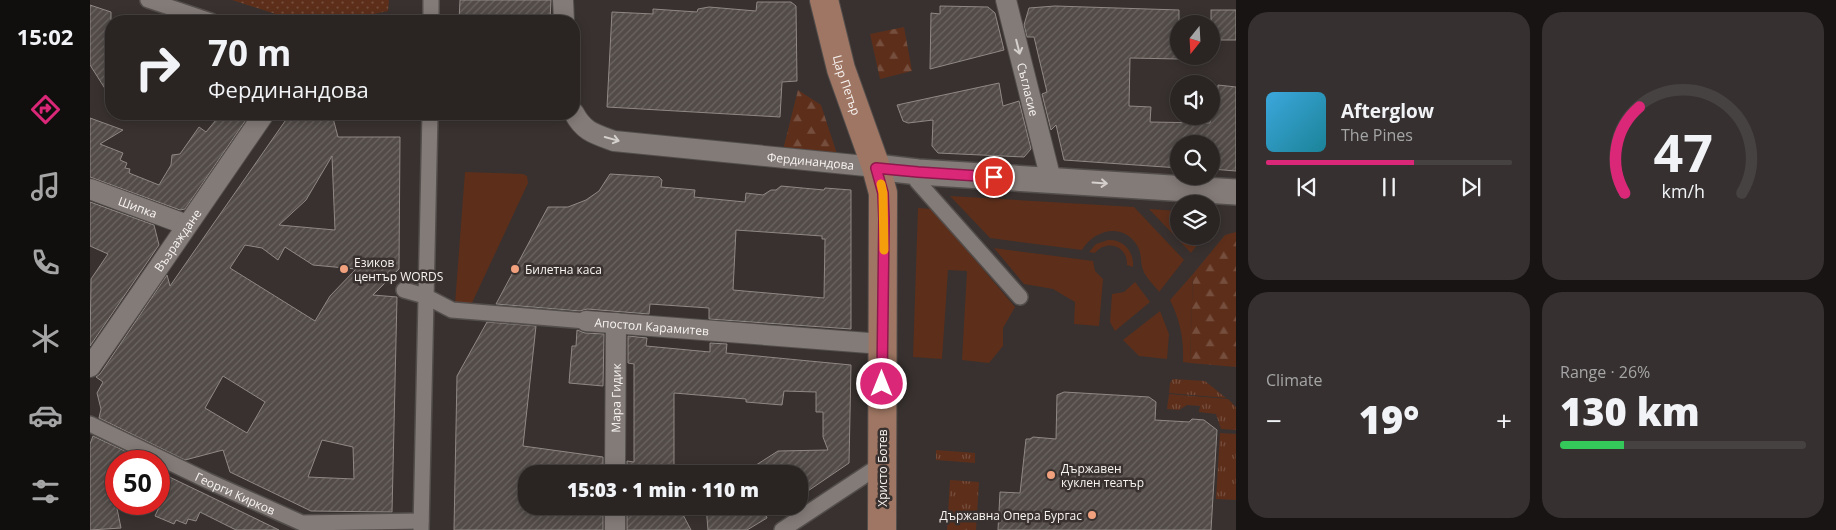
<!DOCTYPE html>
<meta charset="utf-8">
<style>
:root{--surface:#2a2523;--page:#363130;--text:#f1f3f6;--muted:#a5a5a6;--line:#464241;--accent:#db2777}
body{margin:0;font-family:"Open Sans",sans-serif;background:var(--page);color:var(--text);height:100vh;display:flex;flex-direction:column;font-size:19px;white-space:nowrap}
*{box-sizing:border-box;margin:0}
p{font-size:16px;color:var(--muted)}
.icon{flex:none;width:28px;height:28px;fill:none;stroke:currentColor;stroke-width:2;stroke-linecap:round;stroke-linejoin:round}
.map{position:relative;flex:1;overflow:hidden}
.side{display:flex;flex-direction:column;gap:12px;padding:12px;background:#171413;width:600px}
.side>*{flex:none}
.guide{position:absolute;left:15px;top:15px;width:475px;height:105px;border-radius:20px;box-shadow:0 2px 12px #0003,0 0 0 1px var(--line);background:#2a2523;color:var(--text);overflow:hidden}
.needle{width:32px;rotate:198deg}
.tools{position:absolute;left:1080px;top:15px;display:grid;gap:10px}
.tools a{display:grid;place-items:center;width:50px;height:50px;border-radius:50%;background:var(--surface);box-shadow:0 2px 12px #0003,0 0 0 1px var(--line);font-size:25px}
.speed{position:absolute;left:15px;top:450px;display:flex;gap:10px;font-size:25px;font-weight:700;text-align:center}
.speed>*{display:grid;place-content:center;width:65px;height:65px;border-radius:50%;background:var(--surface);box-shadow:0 2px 12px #0003,0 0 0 1px var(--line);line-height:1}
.speed .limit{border:8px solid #d22;background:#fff;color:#111}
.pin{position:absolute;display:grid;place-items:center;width:42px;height:42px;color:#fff;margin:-21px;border:2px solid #fff;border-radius:50%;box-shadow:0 1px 5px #0007}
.me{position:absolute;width:55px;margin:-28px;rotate:0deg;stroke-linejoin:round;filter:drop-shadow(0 0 4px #0008)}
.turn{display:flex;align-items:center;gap:18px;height:105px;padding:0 20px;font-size:22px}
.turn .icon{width:65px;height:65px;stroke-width:2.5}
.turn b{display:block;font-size:35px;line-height:42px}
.big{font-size:38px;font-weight:800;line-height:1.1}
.side .tile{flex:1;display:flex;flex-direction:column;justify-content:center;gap:8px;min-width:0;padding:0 18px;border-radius:20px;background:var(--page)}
.side .dial{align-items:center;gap:0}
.dial svg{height:130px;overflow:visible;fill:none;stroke:var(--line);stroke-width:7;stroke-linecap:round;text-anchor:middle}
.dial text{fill:var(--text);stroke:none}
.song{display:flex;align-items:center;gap:15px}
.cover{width:60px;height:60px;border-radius:8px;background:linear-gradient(135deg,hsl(200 70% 55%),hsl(190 70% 35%))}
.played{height:5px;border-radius:2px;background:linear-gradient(90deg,var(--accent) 60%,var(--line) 60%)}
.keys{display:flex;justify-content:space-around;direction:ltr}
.heat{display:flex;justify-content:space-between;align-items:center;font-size:28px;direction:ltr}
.charge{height:8px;border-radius:4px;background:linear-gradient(90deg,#34c759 26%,var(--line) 0)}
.side .tiles{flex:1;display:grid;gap:12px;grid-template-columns:repeat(2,1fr)}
.trip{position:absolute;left:428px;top:465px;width:290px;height:50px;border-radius:20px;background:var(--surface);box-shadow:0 2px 12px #0003,0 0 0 1px var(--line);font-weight:800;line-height:50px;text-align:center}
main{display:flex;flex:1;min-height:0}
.tab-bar{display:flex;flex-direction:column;width:90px;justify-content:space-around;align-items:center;background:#110f0e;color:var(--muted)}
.tab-bar .icon{width:35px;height:35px}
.tab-bar .on{color:var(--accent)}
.tab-bar b{font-size:22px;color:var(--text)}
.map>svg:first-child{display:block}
.grass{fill:url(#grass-tufts)}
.forest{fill:url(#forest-firs)}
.park{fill:url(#park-dots)}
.garden{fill:#5d2f1b}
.building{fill:url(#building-hatch);stroke:#8f8884;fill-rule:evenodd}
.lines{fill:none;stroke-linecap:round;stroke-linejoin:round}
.pedestrian-casing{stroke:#534e4c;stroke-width:18}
.minor-casing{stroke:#534e4c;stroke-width:22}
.tertiary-casing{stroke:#534e4c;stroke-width:28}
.secondary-casing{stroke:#534e4c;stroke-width:30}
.pedestrian{stroke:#837b78;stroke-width:15}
.minor{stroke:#837b78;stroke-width:20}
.tertiary{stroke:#837b78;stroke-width:25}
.secondary{stroke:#9f7663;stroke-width:28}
.oneway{stroke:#d5d0cd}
.route-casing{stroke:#8e194d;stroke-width:12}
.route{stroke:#db2777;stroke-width:9}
.slow{stroke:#f59e0b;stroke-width:9}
.poi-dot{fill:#f2a17e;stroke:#38312f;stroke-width:2}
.labels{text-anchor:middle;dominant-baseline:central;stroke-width:5;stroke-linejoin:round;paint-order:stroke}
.street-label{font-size:12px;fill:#f8f4f2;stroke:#38312f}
.poi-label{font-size:12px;fill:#f8f4f2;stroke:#38312f;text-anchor:start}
</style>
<main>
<nav class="tab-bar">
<b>15:02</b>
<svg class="icon on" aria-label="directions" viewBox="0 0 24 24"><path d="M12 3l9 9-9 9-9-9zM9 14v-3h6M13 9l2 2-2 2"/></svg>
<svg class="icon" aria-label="music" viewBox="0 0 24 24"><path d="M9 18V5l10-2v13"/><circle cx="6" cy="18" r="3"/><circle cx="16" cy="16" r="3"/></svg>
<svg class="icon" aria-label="phone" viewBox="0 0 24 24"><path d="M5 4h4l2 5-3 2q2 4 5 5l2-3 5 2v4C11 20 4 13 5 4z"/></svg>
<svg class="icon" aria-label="climate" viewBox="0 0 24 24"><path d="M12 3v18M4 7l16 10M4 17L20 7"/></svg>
<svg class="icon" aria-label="car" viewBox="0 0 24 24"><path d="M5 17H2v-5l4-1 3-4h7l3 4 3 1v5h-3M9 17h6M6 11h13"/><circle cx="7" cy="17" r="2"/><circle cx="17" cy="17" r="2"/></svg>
<svg class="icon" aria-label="filters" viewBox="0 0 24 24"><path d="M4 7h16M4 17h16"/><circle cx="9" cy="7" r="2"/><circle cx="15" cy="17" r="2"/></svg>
</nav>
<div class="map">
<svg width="1146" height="530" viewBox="0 0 1146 530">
<defs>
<pattern id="grass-tufts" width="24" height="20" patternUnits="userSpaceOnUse" patternTransform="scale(1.25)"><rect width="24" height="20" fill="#5d2f1b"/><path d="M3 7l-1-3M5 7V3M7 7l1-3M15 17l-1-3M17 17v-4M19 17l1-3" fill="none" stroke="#754e3d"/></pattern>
<pattern id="forest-firs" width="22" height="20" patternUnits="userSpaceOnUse" patternTransform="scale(1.25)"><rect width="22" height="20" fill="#5d2f1b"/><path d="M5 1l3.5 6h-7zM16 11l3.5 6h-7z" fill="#754e3d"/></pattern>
<pattern id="park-dots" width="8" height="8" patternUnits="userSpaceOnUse" patternTransform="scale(1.25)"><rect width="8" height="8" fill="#5d2f1b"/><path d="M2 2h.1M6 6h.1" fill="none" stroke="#754e3d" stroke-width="1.8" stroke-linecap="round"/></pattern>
<pattern id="building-hatch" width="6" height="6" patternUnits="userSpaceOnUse" patternTransform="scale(1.25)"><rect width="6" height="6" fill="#524b48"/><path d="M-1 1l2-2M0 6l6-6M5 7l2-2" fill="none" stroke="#6c6663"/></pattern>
</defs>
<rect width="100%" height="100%" fill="#38312f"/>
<g class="grass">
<path d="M1083 379 1115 381 1136 398 1079 393 1080 383Z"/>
<path d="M1079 394 1138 399 1146 407V430L1131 429 1126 414 1109 412 1110 406 1097 405 1089 410 1077 409Z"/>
<path d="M1130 433 1146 434V500L1126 499Z"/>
<path d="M846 450 885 453V463L846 460Z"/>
<path d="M860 480 889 482 886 530H857Z"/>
</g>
<g class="forest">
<path d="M814 27 822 71 790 79 780 34Z"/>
<path d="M708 90 731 105 747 154 693 150Z"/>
<path d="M1146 232V367L1100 363 1103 274 1135 235Z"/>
</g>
<path class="park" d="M142 0H299L298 11 284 14 272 21H207Z"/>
<g class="garden">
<path d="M375 172 433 174 437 176 438 183 381 305 365 304Z"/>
<path d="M860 196 1044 207 1094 260 1069 292C1064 285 1056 278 1053 270 1050 262 1052 255 1048 247 1034 222 1005 229 992 250L900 238Z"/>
<path d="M828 208 842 209 925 307 913 328V346L899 363 872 360 877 271 858 270 852 359 823 357Z"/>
<path d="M1059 209 1089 211V236H1114L1101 253Z"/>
<path d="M1018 240C1034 239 1044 252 1043 267L1037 265C1038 246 1017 239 1005 253L999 252 1006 244Z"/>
<path d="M904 248 1003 261 1005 271 1013 279 1009 326 984 324 985 302 963 289 934 284Z"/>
<path d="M1103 274 1100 363 1093 362C1094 339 1090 320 1080 300Z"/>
<path d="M1045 282 1060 302 1025 331 1020 322 1022 294 1034 292Z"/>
<path d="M1070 311 1079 334 1077 359 1049 356 1033 340Z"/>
</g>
<g class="building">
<path d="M370 0H461L460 21H369Z"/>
<path d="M667 2H701L706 6 707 81 692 82 690 117 517 107 522 12 563 14V9L607 12 608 9 619 7 666 11Z"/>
<path d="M0 5 21 12V98L0 65Z"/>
<path d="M850 6 898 7 905 13 914 50 840 69 841 13 850 14Z"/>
<path d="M965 6 1089 10V59L1040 58 1039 106 1061 107 1060 122 1120 123 1121 113 1126 112 1128 85 1146 87V171L1121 169V144H1089V168L974 160 966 125 961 130 952 94 957 92 944 37H937L934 25 939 8Z"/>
<rect x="1121" y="10" width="25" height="30"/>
<path d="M909 83 913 106 929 101 941 149 934 157 848 153 842 146 843 120 818 123 813 121 807 105Z"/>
<path d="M131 114H160L95 209 90 210 0 177V118L33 130 10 144 33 153 30 160 37 163 35 168 40 169 39 173 69 185 81 165 82 155 90 154 109 127 116 132Z"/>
<path d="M200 114H205L209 117 243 118 248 137H310L309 269 283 295 307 297 302 512 221 511 140 472 133 450 95 460 9 418 11 409 7 393 13 382 6 377 10 374 77 275 80 286ZM242 156 245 230 189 225 216 200ZM155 245 172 248 188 260 195 247 223 265 266 269 240 296 225 321 140 268ZM133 376 175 402 157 433 115 408ZM232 440 263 447 264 479 218 477Z"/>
<path d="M520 174 569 177 572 180 571 187 605 190 604 197 655 202 656 193 673 195 681 190H686L691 186 734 190 735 188 761 190V329L619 319V308L560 304 559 314 497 309 490 311 406 304 458 207H478L496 200 509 191ZM646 230 732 236V239H735L734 298 643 290Z"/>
<path d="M0 202 64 225 69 245 0 346 1 279 18 254 0 246Z"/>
<path d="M397 322 446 326 433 446 513 457V474H436V506H513V530H364L367 376Z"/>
<path d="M487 330 495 333 514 334 513 386 479 383 482 346H486Z"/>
<path d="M538 336 557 338 556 346 620 352V343L637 344 636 353 761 365 759 463 709 497V474H652L688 451 738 450 733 437V412H726V392L694 391 692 405 656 402V399L584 393V474H537V461L544 462V364L538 363Z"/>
<path d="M974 392 1059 397 1066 402 1065 420 1099 422 1102 419 1114 420 1127 430 1121 530H908L910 492 930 493 936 439H940L943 437 966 439 967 395Z"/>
<path d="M3 436 56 461H26V486L22 484 31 528 0 530V444Z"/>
<path d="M69 472 119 496 189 530H146L110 512 106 521 98 519 96 524 86 520 84 524 65 516 70 505 69 504Z"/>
<path d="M537 506 589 507 601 530H537Z"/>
<path d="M616 506H673L677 518 657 530H618Z"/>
</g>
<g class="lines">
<g class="pedestrian-casing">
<g id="pedestrian">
<path d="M58 0 121 21"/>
<path d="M341 21V0"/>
<path d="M827 181 930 297"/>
<path d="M314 290 335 296 362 310 496 321"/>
<path id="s1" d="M0 424 118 481 212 523 331 521"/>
<path d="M331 530 340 114"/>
<path d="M692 530 792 464"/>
</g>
</g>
<g class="minor-casing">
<g id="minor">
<path d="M473 0 474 21"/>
<path id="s2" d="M916 0 961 180"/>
<path id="s3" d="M484 113C494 132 505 134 524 141L786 167"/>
<path id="s4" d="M0 189 97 225"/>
<path id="s5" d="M496 321 792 344"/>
<path id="s6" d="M0 367 174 114"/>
<path id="s7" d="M525 474 526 323"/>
<path d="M525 530V506"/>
</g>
</g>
<g class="tertiary-casing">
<path id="tertiary" d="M786 167 828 172 1146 192"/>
</g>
<g class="secondary-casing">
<g id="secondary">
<path id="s8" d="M734 0 751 69 786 167 793 193 792 530"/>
</g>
</g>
<use href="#pedestrian" class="pedestrian"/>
<use href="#minor" class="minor"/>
<use href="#tertiary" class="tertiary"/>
<use href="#secondary" class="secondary"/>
</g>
<defs><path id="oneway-shaft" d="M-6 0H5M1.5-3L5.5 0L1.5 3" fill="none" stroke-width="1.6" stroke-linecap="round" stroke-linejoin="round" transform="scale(1.25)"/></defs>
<g class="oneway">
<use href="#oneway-shaft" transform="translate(928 47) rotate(76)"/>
<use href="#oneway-shaft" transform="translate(522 139) rotate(15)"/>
<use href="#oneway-shaft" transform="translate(1010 183) rotate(4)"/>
</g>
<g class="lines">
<g class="route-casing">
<path id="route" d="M792 384 794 219 793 193 786 168 828 172 904 177"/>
</g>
<use href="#route" class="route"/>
<path class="slow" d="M791 184 793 193 794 250"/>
</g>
<g class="poi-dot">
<circle cx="254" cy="269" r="5"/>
<circle cx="425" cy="269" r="5"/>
<circle cx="961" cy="475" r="5"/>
<circle cx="1002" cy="515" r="5"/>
</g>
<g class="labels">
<g class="street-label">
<text stroke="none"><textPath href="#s8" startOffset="88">Цар Петър</textPath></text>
<text stroke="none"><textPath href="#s2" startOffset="92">Съгласие</textPath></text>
<text stroke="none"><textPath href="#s3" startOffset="248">Фердинандова</textPath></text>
<text stroke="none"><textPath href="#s4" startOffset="51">Шипка</textPath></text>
<text stroke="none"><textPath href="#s6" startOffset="154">Възраждане</textPath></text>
<text stroke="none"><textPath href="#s5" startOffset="66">Апостол Карамитев</textPath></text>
<text stroke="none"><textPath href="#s7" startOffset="76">Мара Гидик</textPath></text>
<text transform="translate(792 468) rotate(-90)">Христо Ботев</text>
<text stroke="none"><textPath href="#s1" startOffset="161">Георги Кирков</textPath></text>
</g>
<g class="poi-label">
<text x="264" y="262">Езиков<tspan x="264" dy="14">център WORDS</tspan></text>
<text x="435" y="269">Билетна каса</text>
<text x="971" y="468">Държавен<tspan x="971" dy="14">куклен театър</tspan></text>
<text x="992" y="515" text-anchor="end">Държавна Опера Бургас</text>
</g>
</g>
</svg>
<div class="tools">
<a><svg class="needle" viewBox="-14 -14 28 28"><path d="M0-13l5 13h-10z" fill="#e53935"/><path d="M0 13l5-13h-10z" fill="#a5a5a6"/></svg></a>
<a><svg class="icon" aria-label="sound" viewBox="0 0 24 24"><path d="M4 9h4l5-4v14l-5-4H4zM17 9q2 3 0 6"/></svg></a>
<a><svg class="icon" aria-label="search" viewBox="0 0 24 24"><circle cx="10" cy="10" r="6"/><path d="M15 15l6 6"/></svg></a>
<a><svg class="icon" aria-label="layers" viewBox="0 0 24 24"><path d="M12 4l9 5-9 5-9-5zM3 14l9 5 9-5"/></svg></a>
</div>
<div class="speed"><div class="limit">50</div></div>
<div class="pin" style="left:904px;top:177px;background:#d93025"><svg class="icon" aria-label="arrive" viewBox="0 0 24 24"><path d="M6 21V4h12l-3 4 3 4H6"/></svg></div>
<svg class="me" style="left:792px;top:384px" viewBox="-20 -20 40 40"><circle r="17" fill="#db2777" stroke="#fff" stroke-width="3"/><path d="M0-11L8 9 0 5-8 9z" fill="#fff"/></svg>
<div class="trip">15:03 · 1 min · 110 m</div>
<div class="guide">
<div class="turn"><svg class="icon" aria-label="right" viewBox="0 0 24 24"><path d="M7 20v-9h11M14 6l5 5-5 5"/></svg><div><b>70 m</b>Фердинандова</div></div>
</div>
</div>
<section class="side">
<div class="tiles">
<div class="tile">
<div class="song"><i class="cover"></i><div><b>Afterglow</b><p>The Pines</p></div></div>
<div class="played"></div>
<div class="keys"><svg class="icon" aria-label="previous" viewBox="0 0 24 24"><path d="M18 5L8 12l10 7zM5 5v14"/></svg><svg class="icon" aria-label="pause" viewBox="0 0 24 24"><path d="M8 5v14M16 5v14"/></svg><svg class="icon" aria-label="next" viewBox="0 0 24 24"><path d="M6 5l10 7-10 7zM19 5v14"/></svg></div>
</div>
<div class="tile dial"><svg viewBox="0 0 100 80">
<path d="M14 69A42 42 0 1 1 86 69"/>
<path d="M14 69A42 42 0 0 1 23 16" stroke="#db2777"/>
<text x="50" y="56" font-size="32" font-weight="700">47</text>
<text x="50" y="72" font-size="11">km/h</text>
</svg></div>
<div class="tile"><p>Climate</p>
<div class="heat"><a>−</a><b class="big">19°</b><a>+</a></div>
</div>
<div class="tile"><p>Range · 26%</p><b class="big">130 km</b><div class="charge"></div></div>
</div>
</section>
</main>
